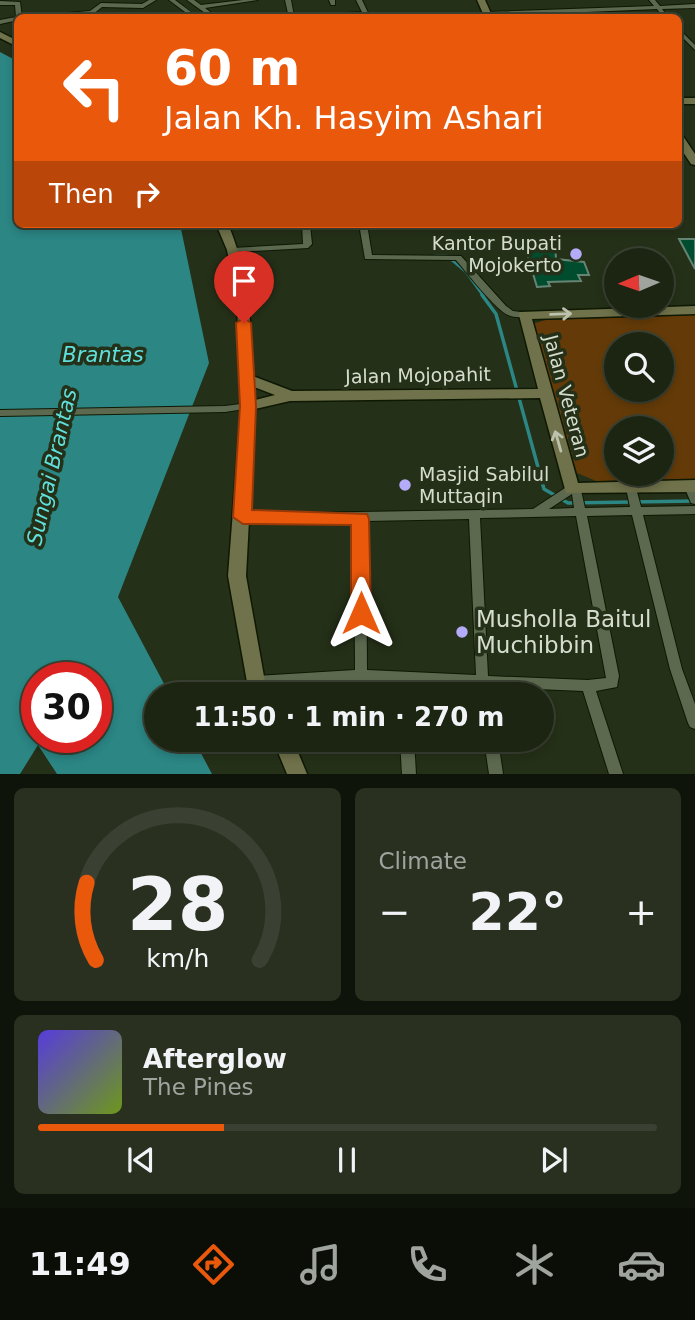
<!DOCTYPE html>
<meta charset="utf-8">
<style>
:root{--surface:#1c2412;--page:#293020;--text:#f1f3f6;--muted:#a0a49f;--line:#3a4132;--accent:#ea580c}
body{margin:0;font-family:"DejaVu Sans",sans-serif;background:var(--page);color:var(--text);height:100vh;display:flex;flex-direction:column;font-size:26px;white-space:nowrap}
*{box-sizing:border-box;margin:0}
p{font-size:23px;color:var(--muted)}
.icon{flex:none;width:38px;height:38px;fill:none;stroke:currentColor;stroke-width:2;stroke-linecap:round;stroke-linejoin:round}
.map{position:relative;height:774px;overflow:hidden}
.sheet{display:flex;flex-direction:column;gap:14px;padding:14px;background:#0f140a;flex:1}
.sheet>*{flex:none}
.hud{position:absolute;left:14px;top:14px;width:668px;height:214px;border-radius:10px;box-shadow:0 4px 10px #0003,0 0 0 2px var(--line);background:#ea580c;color:#fff;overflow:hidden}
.needle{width:46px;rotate:268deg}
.controls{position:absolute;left:604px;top:248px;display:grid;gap:14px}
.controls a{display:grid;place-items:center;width:70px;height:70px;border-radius:50%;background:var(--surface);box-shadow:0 4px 10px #0003,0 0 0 2px var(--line);font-size:35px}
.speed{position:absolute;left:21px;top:662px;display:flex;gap:14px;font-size:35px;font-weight:700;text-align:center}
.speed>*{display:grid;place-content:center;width:91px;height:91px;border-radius:50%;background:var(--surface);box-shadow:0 4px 10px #0003,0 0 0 2px var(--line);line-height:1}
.speed .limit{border:10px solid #d22;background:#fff;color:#111}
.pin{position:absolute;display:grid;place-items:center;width:60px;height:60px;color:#fff;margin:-72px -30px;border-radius:50% 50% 50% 0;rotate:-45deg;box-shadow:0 0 7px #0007}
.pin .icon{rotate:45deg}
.me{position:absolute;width:77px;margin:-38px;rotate:0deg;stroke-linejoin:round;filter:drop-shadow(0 0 5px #0008)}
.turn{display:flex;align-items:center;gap:24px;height:147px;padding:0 35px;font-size:32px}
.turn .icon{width:91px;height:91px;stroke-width:2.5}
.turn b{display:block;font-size:49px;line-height:60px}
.then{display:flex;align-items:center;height:66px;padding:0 35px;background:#0003;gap:14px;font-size:26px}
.big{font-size:52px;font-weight:800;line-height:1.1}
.sheet .tile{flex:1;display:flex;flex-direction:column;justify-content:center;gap:10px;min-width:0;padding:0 24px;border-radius:10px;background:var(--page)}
.sheet .dial{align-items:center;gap:0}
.dial svg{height:182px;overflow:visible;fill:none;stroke:var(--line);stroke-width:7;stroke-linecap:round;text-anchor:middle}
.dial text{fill:var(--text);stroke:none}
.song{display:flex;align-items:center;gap:21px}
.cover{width:84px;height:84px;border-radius:10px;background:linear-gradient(135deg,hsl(250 70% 55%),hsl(80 70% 35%))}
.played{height:7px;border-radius:4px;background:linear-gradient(90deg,var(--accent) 30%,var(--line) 30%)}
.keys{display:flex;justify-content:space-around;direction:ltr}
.heat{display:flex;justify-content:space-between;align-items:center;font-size:38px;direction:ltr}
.sheet .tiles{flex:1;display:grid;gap:14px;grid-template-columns:1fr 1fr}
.tile:last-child{grid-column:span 2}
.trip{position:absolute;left:144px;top:682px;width:410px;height:70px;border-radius:35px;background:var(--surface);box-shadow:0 4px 10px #0003,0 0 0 2px var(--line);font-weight:800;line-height:70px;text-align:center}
.menu{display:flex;height:112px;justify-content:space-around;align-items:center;background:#0b0e07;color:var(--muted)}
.menu .icon{width:49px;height:49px}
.menu .selected{color:var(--accent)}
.menu b{font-size:32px;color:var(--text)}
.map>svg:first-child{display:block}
.green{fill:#643b08;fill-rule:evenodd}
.water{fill:#2b8684;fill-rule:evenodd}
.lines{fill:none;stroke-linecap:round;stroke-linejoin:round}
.stream-far2{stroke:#2b8684;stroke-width:2}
.stream-far1{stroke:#2b8684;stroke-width:2.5}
.stream{stroke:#2b8684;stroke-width:3.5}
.building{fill:#004c2f;stroke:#668473;stroke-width:2}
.street-casing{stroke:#0e1803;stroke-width:2}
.secondary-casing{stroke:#0e1803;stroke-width:3}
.street{fill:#5d694f;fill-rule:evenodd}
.secondary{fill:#6f724a;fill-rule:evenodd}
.oneway{stroke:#bcc2ad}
.route{fill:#ea580c;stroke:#983908;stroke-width:2}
.poi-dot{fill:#b4acf9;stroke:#253018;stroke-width:2.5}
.labels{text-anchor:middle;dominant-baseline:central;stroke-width:7;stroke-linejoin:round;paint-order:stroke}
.poi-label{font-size:19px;fill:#d6ddce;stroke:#253018;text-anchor:end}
.street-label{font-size:19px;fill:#d6ddce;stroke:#253018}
.water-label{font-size:21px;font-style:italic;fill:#5fe0dc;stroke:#253018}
.near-poi-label{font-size:23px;fill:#d6ddce;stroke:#253018;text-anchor:start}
</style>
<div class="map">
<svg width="695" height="774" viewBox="0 0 695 774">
<rect width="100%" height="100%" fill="#253018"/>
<path class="green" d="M695 315V479L596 481 577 473 533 324 545 320ZM616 345H662V390H616ZM616 429H662V474H616Z"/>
<path class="water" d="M0 52 17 61 18 224H180L209 363 118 597 170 695H156V740H194L212 774H57L38 745 20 774H0ZM37 677H96V737H37Z"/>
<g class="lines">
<path class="stream-far2" d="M184 7 200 18"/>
<path class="stream-far1" d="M435 256H447L466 272 484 297"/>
<path class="stream" d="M482 295 496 314 544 489 568 503 695 501"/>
</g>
<g class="building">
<path d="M679 239H695V269Z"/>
<path d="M528 240 555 242 556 259 584 262 589 275H578L581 281 548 282 550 286 537 287 528 257Z"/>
</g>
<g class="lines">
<g class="street-casing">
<g id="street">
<path d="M149 0H156L143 8 102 7 92 15 53 18H18V20L0 24V20L16 17 15 5H0V1L20 2 22 17 90 11 101 3 142 4Z"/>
<path d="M169 0H175L199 18H193Z"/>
<path d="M187 0H194L201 5 243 0H258L205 8 218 18H212Z"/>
<path d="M285 0H291L294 16 362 12 356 0H362L370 17 365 18 363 15 322 18H289Z"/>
<path d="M329 0H335V5H331Z"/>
<path d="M649 0H655L660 6 695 4V8L662 9 669 18H664L657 9 487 16 484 14 487 12 654 6Z"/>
<path d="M679 29 695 45V50L679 34Z"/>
<path d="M302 224H310L312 244 308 248 233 252 229 250 233 248 303 244Z"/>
<path d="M359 224H367L372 255 461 256 506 306 513 311 528 313 529 315C524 318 515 318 508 315 496 310 466 272 456 260L365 259Z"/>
<path d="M248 403 251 404 253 406 251 408 225 412 0 416V410L225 406Z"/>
<path d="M689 482 693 483 695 487V504L691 503 684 486 685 483Z"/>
<path d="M631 484 635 485 636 488 641 507 695 506V514L643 515 682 669 695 704V729L690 727 688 723 670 669 632 515 587 516 619 676 617 687 596 691 623 774H609L583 691 489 687 490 695H476V686L409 683 410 695H396V682L361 680 256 688 251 686 250 682 251 678 256 676 355 670 354 521H243L239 520 237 517 239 514 533 509 568 486H580L585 508 630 507 626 488 627 485ZM572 494 574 508 549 509ZM576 516 606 678 588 680 488 676 480 518ZM469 519 476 675 367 670 366 521Z"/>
<path d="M400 740H414L416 774H402Z"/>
<path d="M484 740H498L503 774H489Z"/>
</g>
</g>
<g class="secondary-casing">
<g id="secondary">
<path d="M477 0H485L493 18H485Z"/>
<path d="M0 32 18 41V47L0 38Z"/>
<rect x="679" y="98" width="16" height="6"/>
<path d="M679 135 683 136 695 154V165L691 164 679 146Z"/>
<path d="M216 224H228C249 273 251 324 253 376L292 391 538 389 519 315 520 312 695 306V314L532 319 578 483 695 480V492L566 493 540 398 290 401 255 409 246 576 265 682 271 695H252L247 682 228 576 241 406 237 303 227 250ZM254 387 275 395 255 400Z"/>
<path d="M273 740H293L307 774H287Z"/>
</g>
</g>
<use href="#street" class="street"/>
<use href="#secondary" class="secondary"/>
</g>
<defs><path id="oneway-shaft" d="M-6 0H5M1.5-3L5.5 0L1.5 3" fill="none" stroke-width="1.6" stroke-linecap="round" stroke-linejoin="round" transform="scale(1.75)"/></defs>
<g class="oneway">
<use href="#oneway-shaft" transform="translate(561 314) rotate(-2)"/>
<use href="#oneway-shaft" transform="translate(558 441) rotate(-106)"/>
</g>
<path class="route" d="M244 318 251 323 256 406 252 510 367 514 369 519 371 613 368 618H354L351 613V525L243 524 233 517 240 406 236 323Z"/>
<g class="poi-dot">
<circle cx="576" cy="254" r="7"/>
<circle cx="405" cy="485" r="7"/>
<circle cx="462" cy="632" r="7"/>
</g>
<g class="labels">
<g class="poi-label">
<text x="562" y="243">Kantor Bupati<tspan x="562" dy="22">Mojokerto</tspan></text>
<text x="419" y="474" text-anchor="start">Masjid Sabilul<tspan x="419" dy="22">Muttaqin</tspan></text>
</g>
<g class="street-label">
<text transform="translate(418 375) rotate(-1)">Jalan Mojopahit</text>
<text transform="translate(567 396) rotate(75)">Jalan Veteran</text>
</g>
<g class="water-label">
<text x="103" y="355">Brantas</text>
<text transform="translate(52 467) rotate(-77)">Sungai Brantas</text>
</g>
<g class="near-poi-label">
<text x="476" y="619">Musholla Baitul<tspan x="476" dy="26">Muchibbin</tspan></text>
</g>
</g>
</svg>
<div class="controls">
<a><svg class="needle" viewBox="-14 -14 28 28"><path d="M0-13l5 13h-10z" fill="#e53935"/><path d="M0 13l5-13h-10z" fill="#a0a49f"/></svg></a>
<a><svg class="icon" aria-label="search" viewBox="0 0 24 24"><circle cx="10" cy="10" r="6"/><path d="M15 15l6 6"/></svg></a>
<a><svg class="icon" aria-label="layers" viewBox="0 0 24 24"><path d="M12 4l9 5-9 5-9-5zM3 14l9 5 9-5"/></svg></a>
</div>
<div class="speed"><div class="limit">30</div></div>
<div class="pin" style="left:244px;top:323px;background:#d93025"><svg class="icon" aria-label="arrive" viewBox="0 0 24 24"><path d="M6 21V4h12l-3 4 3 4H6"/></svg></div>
<svg class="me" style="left:361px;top:613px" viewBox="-20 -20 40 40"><path d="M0-17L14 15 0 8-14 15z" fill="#ea580c" stroke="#fff" stroke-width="4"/></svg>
<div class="trip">11:50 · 1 min · 270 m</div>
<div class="hud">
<div class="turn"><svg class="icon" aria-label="left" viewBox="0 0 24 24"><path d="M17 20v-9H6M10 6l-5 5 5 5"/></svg><div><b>60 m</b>Jalan Kh. Hasyim Ashari</div></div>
<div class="then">Then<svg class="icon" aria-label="right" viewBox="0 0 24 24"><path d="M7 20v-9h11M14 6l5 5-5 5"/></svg></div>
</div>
</div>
<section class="sheet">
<div class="tiles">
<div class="tile dial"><svg viewBox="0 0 100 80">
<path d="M14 69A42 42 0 1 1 86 69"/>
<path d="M14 69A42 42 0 0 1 10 35" stroke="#ea580c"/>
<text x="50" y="56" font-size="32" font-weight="700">28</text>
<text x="50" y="72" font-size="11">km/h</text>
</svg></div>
<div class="tile"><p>Climate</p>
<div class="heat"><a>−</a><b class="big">22°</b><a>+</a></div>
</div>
<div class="tile">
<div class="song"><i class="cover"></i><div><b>Afterglow</b><p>The Pines</p></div></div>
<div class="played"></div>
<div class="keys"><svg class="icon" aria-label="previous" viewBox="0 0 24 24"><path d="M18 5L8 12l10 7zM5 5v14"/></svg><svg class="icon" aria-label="pause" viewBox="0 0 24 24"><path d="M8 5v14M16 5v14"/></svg><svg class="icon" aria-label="next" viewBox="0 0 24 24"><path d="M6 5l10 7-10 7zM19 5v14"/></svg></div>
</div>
</div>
</section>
<nav class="menu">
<b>11:49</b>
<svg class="icon selected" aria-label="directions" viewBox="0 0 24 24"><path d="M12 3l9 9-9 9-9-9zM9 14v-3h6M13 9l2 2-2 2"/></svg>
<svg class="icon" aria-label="music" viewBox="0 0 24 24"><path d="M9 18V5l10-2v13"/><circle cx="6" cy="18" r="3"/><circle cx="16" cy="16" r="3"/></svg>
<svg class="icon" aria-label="phone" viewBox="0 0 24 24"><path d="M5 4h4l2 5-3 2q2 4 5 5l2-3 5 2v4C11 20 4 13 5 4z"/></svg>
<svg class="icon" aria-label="climate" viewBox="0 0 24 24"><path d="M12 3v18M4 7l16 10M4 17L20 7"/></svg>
<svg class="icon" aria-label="car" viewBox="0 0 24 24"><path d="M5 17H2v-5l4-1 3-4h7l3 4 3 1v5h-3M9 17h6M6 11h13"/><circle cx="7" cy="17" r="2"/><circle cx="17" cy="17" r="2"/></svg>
</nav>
